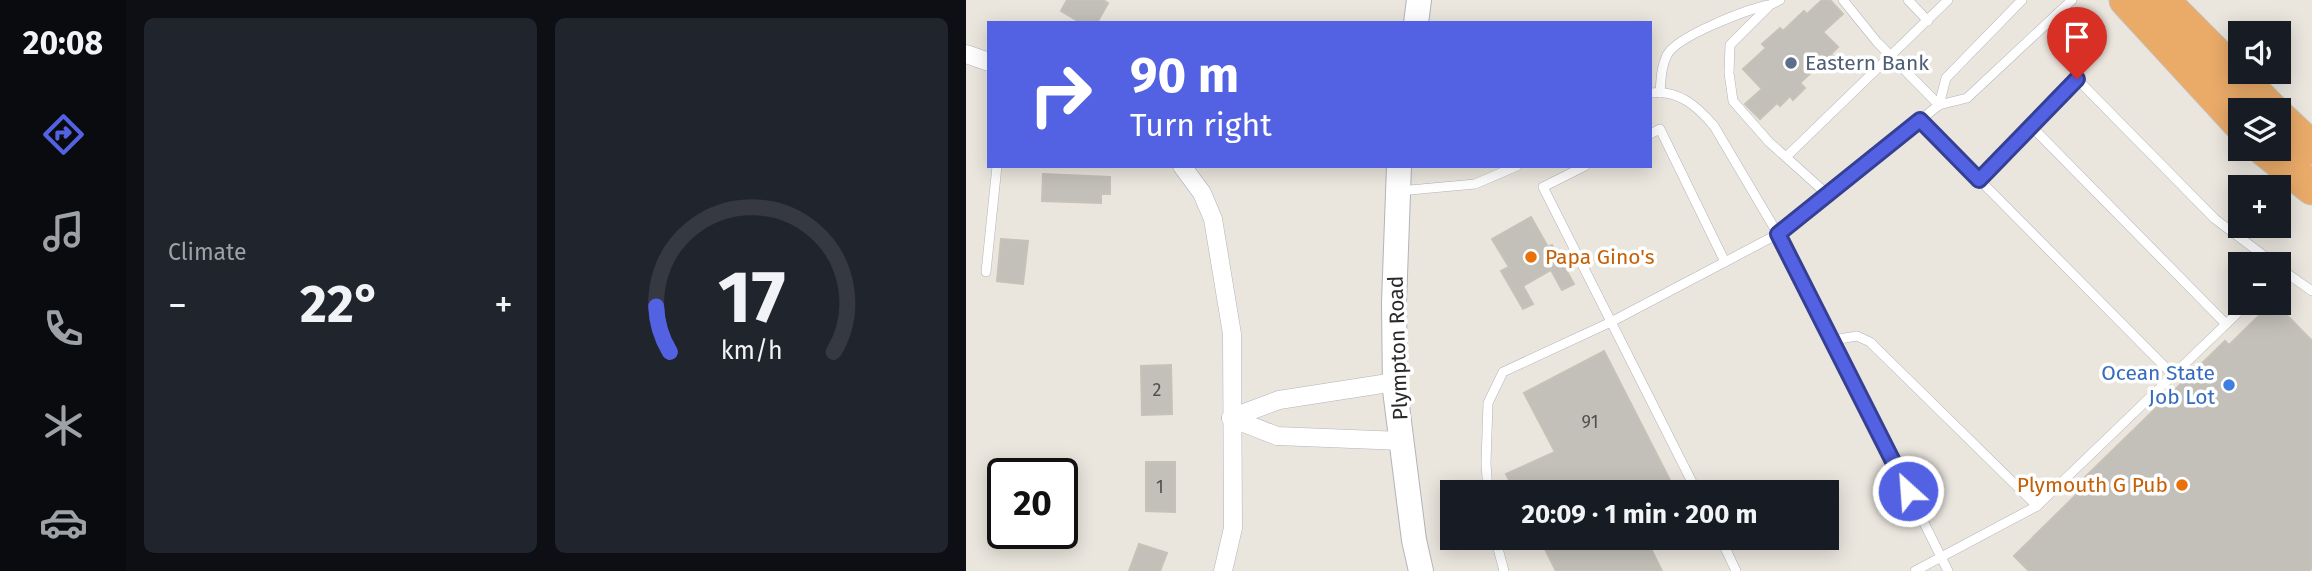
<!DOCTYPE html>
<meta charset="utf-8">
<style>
:root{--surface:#171b24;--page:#20242c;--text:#f1f3f6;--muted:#9ea1a6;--line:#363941;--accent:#5262e3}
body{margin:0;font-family:"Fira Sans",sans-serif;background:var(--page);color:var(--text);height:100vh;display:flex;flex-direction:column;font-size:26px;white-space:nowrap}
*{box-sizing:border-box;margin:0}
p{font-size:23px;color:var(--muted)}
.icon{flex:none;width:38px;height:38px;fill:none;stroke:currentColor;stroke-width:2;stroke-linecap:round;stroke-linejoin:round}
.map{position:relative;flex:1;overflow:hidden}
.details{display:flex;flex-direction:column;gap:18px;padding:18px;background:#0d0f14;width:840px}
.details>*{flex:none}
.guide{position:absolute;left:21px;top:21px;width:665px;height:147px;border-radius:0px;box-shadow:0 4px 18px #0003;background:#5262e3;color:#fff;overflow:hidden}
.fabs{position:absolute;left:1262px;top:21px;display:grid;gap:14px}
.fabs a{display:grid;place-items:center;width:63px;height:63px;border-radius:0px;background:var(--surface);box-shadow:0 4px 18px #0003;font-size:35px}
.speed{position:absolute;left:21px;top:458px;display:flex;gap:14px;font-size:35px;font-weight:700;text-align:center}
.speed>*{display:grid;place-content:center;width:91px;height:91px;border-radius:50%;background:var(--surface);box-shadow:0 4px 18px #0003;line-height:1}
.speed .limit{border:4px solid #111;border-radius:10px;background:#fff;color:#111}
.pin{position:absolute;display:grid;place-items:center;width:60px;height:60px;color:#fff;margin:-72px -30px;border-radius:50% 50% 50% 0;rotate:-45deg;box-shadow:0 0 7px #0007}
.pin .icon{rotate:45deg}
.me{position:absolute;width:77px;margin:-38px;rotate:334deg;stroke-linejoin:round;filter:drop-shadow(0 0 5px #0008)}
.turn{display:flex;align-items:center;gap:24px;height:147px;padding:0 28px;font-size:32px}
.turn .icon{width:91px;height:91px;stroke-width:2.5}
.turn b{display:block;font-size:49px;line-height:60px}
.big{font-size:52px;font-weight:700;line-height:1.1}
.details .card{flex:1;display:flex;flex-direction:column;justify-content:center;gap:10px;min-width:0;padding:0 24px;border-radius:10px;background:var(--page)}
.details .dial{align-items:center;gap:0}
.dial svg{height:182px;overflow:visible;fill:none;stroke:var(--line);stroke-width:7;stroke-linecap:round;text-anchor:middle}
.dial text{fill:var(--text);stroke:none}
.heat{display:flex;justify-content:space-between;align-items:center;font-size:38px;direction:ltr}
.details .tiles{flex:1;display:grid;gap:18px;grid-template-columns:repeat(2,1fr)}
.trip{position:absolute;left:474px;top:480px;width:399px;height:70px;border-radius:0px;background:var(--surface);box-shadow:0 4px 18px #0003;font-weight:700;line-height:70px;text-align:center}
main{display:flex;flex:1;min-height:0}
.tab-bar{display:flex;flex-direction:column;width:126px;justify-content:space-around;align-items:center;background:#090b0e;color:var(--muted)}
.tab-bar .icon{width:49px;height:49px}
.tab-bar .active{color:var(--accent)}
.tab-bar b{font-size:32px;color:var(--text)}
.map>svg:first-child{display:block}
.building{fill:#c3c0b9;stroke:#c6c2b8;stroke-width:2}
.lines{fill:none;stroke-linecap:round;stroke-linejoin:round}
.lane-casing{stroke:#b2b3bc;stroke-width:10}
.street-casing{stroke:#b2b3bc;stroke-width:19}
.secondary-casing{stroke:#b2b3bc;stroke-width:26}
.highway-casing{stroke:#c3c3c3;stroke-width:35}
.lane{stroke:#fff;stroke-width:9}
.street{stroke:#fff;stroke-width:18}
.secondary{stroke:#fff;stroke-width:24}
.highway{stroke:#eaab69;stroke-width:33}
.route-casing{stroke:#354094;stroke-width:18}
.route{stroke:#5262e3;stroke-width:12}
.service-dot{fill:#5c6f8a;stroke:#fff;stroke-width:2.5}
.food-dot{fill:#e8710a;stroke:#fff;stroke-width:2.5}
.shop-dot{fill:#3f7fe0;stroke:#fff;stroke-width:2.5}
.labels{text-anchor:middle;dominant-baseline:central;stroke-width:7;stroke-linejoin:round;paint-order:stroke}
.number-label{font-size:18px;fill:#50504e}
.service-label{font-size:21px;fill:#4e5e75;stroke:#fff;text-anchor:start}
.food-label{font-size:21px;fill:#c56008;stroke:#fff;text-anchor:start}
.street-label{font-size:21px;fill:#2a2a2a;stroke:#fff}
.shop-label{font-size:21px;fill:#366cbe;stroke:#fff;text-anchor:end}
</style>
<main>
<nav class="tab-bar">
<b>20:08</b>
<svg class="icon active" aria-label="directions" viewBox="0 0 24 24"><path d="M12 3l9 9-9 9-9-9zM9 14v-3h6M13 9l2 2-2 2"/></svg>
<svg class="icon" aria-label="music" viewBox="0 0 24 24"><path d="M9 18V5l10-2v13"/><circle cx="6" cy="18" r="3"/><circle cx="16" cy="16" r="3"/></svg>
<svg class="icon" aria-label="phone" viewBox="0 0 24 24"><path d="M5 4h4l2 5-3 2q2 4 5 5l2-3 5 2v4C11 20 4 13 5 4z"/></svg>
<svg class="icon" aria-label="climate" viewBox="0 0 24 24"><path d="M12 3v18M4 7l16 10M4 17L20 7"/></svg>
<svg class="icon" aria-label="car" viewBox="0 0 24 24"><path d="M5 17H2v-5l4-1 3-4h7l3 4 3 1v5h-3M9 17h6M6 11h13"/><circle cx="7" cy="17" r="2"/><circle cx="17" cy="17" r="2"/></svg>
</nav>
<section class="details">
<div class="tiles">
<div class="card"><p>Climate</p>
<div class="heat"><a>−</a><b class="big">22°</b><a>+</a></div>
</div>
<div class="card dial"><svg viewBox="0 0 100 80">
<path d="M14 69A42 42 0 1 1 86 69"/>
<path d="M14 69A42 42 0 0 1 8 49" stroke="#5262e3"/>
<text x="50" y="56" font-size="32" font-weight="700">17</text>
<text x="50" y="72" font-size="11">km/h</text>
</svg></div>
</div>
</section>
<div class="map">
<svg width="1346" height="571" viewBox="0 0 1346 571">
<rect width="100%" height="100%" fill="#eae6de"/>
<g class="building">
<path d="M101 0H137L142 3 132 21 135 23H115L95 11Z"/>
<path d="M856 0H864L877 14 857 32 872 47 865 54 870 59 857 71 852 66 834 83 839 88 827 100 824 96 814 106 811 103 794 119 779 104 796 89 777 69 800 48 796 44 814 28 817 31 838 11 841 14Z"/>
<path d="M77 174 144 177V194H135V203L76 201Z"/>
<path d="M565 217 582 247 586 245 608 284 596 290 585 270 557 286 567 304 557 309 535 271 543 267 526 239Z"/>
<path d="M35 239 62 241 57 284 31 281Z"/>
<path d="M1306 303H1309L1346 341V568L1343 571H1063L1048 556 1117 488 1115 481 1259 341 1263 345Z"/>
<path d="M638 351 710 492H549L540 474 589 452 558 393Z"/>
<path d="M205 365 206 414 176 415 175 366Z"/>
<path d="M180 462H209V512L180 511Z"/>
<path d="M573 537H679L696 571H590Z"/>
<path d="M173 544 201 553 194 571H163Z"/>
</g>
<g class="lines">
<g class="lane-casing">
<g id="lane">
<path d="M814 0 804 5 764 45 763 73 767 101 803 142 861 194"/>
<path d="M877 0 911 42 973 105"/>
<path d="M942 0 962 21"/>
<path d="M684 93C712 89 731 106 748 126L826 258 982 571"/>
<path d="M694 93C695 80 695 67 701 55 711 36 780 10 802 5"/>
<path d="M973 105 980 78 1056 0"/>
<path d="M954 120 1207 375"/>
<path d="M1065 126 1260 324"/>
<path d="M684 134 694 129 759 262"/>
<path d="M820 157 982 0"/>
<path d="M619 166 577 187 731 492"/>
<path d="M1013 180 1111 79 1249 219 1309 264"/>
<path d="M433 191 509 184 551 166"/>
<path d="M1312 267 1346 291"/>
<path d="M20 272 31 166"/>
<path d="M867 340 891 336 904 342 1071 506"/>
<path d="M522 492 520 463 522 403 537 372 645 322 812 234 973 105 1001 98 1106 0"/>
<path d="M529 537 538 571"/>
<path d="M754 537 770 571"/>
<path d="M949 571 1071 506 1282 303"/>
</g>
</g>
<g class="street-casing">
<g id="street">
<path d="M0 54 23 62"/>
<path d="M216 166 236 193 247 219 266 334 267 528 257 571"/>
<path d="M265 418 311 436 436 441"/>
<path d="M265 418 313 400 429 382"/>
</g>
</g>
<g class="secondary-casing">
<g id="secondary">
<path d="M450 23 453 0"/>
<path d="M433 166 428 303 429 390 448 540 455 571"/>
</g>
</g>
<g class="highway-casing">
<g id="highway">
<path d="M1160 0 1274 124"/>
<path d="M1196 0 1306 110"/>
<path d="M1312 116 1346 148"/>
<path d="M1298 149 1346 188"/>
</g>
</g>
<use href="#lane" class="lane"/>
<use href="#street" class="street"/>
<use href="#secondary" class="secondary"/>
<use href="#highway" class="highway"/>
</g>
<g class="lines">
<g class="route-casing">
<path id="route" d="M942 491 812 234 954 120 1013 180 1111 79"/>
</g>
<use href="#route" class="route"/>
</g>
<circle class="service-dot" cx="825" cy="63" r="7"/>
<g class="food-dot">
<circle cx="565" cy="257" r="7"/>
<circle cx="1216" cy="485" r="7"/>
</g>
<circle class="shop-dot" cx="1263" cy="385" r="7"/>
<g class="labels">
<g class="number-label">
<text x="191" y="390">2</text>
<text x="624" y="422">91</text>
<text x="194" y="487">1</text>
</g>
<g class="service-label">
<text x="839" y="63">Eastern Bank</text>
</g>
<g class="food-label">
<text x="579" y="257">Papa Gino's</text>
<text x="1202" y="485" text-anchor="end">Plymouth G Pub</text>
</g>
<g class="street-label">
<text transform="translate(432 348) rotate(-92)">Plympton Road</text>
</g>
<g class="shop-label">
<text x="1249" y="373">Ocean State<tspan x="1249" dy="24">Job Lot</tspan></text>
</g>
</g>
</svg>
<div class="fabs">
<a><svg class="icon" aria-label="sound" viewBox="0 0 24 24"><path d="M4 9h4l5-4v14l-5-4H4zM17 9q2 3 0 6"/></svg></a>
<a><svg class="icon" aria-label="layers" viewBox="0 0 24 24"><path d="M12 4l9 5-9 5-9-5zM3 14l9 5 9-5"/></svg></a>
<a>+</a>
<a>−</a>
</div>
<div class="speed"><div class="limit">20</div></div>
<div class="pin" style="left:1111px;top:79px;background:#d93025"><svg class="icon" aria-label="arrive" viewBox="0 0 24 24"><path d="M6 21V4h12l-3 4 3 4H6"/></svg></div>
<svg class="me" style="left:942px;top:491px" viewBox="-20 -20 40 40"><circle r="17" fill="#5262e3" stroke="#fff" stroke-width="3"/><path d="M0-11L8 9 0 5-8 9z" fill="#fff"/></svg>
<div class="trip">20:09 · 1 min · 200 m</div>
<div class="guide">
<div class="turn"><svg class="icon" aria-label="right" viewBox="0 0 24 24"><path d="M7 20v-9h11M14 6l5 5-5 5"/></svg><div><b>90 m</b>Turn right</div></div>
</div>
</div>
</main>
